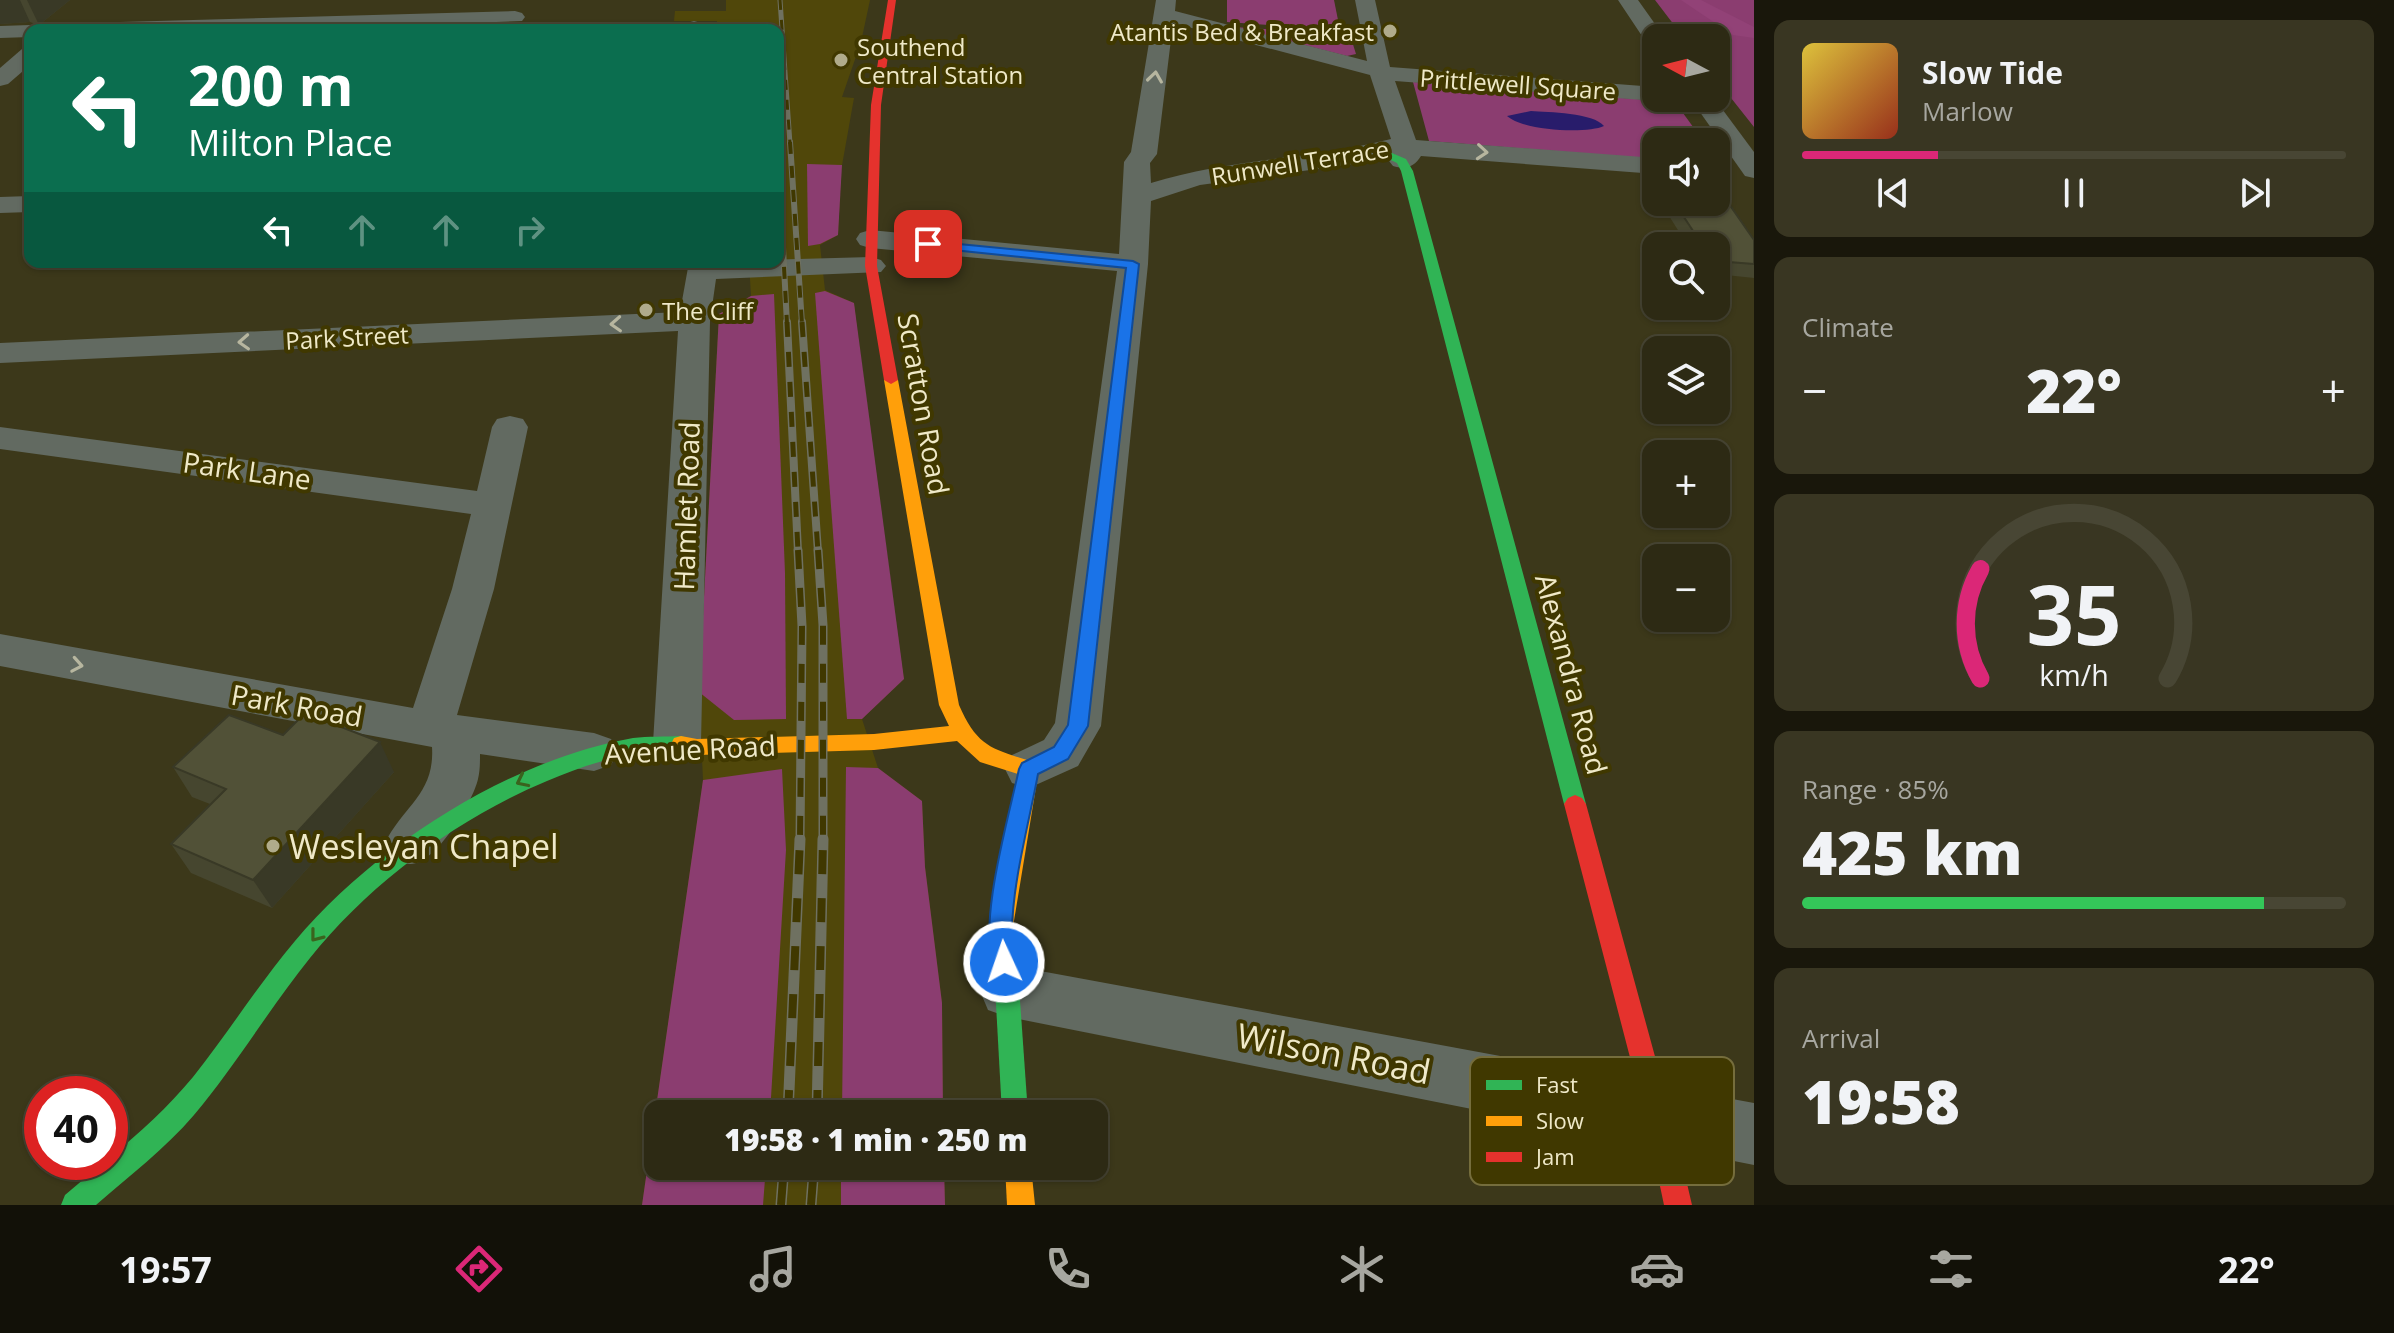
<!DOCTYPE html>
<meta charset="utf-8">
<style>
:root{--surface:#2d2a14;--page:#393622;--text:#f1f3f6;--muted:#a7a7a0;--line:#484634;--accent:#db2777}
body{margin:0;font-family:"Open Sans",sans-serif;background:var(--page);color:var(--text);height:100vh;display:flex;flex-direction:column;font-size:30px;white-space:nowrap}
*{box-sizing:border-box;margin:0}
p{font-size:26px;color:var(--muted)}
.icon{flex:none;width:44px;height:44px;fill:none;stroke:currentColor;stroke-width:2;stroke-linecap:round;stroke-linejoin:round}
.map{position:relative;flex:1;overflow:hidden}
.sheet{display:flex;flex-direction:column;gap:20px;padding:20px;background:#19170b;width:640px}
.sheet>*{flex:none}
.guide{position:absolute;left:24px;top:24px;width:760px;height:244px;border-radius:16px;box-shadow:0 2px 6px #0004,0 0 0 2px var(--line);background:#0b6e4f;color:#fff;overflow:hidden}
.needle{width:52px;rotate:277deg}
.buttons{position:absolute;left:1642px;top:24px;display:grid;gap:16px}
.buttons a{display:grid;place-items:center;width:88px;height:88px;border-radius:16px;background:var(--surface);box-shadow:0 2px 6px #0004,0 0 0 2px var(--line);font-size:40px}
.speed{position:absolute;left:24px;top:1076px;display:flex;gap:16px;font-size:40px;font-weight:700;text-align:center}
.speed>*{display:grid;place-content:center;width:104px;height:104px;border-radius:50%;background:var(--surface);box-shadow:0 2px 6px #0004,0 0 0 2px var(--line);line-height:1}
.speed .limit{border:12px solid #d22;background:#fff;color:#111}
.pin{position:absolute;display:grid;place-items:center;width:68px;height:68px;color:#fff;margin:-34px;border-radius:16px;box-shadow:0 4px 12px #0006}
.me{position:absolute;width:88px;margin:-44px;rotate:357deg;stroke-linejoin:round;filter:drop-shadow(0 0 6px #0008)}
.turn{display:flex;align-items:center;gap:28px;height:168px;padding:0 32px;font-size:36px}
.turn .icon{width:104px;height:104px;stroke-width:2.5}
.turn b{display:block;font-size:56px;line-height:68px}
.lanes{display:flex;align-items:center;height:76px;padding:0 32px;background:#0003;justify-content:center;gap:40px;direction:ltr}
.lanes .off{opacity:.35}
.big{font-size:60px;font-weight:800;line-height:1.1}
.sheet .card{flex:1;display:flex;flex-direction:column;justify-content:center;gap:12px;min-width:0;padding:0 28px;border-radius:16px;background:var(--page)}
.sheet .dial{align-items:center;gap:0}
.dial svg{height:208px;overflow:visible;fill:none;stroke:var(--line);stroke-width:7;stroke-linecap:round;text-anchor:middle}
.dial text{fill:var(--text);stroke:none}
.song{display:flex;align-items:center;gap:24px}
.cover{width:96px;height:96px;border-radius:12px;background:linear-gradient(135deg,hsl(50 70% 55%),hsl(10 70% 35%))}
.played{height:8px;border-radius:4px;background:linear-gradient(90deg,var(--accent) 25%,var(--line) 25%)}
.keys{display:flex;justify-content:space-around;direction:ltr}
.heat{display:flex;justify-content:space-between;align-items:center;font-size:44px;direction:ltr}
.charge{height:12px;border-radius:6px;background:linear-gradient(90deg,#34c759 85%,var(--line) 0)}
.trip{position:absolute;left:644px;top:1100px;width:464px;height:80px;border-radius:16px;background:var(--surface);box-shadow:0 2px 6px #0004,0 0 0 2px var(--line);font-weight:800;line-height:80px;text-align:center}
.tab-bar{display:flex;height:128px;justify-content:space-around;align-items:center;background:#121108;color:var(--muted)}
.tab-bar .icon{width:56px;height:56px}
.tab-bar .on{color:var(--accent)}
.tab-bar b{font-size:36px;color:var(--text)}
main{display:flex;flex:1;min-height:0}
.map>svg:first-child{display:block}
.built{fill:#50470a}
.green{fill:#8b3d70}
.forest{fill:#924277}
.water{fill:#281c6b}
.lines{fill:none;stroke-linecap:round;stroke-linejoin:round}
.street{fill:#626a61;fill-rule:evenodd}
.fast{fill:#30b455;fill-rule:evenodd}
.slow{fill:#ff9f0a;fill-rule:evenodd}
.jam{fill:#e5322d;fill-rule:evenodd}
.rail-far4-casing{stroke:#6f7161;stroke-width:5}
.rail-far3-casing{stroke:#6f7161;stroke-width:6}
.rail-far2-casing{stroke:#6f7161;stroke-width:8}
.rail-far1-casing{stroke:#6f7161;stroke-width:9}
.rail-casing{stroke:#6f7161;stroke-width:11}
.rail-far4{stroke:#403800;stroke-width:3;stroke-dasharray:10;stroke-linecap:butt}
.rail-far3{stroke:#403800;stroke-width:4;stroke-dasharray:12;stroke-linecap:butt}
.rail-far2{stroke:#403800;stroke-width:5;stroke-dasharray:15;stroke-linecap:butt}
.rail-far1{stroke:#403800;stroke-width:6;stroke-dasharray:19;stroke-linecap:butt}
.rail{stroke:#403800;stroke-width:8;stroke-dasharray:24;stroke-linecap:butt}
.wall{fill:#46462f}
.shaded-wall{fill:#393926}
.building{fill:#515137;stroke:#393926;stroke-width:2}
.oneway{stroke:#b7b69f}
.oneway2{stroke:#3a631e}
.route{fill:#1a73e8;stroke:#114b97;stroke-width:2}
.poi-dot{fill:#b0ab8b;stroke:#403800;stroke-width:3}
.labels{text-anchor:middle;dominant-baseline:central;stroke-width:8;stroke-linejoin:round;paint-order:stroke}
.far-poi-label{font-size:24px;fill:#efe9c8;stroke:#403800;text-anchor:start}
.far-street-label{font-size:24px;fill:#efe9c8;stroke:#403800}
.street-label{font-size:28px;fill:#efe9c8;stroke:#403800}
.near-poi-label{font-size:34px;fill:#efe9c8;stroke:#403800;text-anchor:start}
.near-street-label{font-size:34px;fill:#efe9c8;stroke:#403800}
.key{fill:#403800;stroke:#756d3c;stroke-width:2}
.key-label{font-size:22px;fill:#efe9c8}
</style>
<main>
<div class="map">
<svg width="1754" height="1205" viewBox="0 0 1754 1205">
<rect width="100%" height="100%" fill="#3c381a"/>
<path class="built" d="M726 0H870L861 42 842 97 854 98 841 171 838 235 820 245 825 290 854 303 882 535 904 679 862 719 878 768 922 801 925 867 942 1003 943 1114H658V1166H944L945 1205H642L703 780 699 692 719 314 751 296 749 262H778V30H717V21H674L675 11H726Z"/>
<g class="green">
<path d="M1227 0H1334L1340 30 1227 22Z"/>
<path d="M1655 0H1754V127L1716 79V38H1684Z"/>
<path d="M1234 27 1350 35 1356 54 1347 56Z"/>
<path d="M1413 82 1675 102 1704 142H1656V159L1429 141Z"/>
<path d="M807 164 842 165 838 235 820 244 808 246Z"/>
<path d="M825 291 854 303 904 679 862 719H847L815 293Z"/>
<path d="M774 294 785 573 786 719 734 720 699 692 719 314 751 296Z"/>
<path d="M846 767 878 768 922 801 925 867 942 1003 943 1114H842Z"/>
<path d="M782 769 786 850 770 1114H658V1166H766L763 1205H642L703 780Z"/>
<path d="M841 1166H944L945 1205H841Z"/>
</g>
<path class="forest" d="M1681 0H1701L1754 27V38L1733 35Z"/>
<path class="water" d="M1531 111C1548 112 1594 113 1604 126 1587 134 1524 131 1507 116Z"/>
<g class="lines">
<g class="street">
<path d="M1156 0H1176L1175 11 1367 61 1355 0H1375L1390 67 1656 87V98L1664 99 1656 101 1395 81 1416 140 1656 158V174L1421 156C1414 167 1406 170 1393 166L1389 161 1395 154 1361 163 1200 185 1151 201 1148 264 1101 726 1078 766 1029 788 1012 783 1005 769 1012 755 1044 740 1055 723 1117 271 870 248 860 245 856 239 860 233 870 230 1119 254 1124 162 1131 152ZM1173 23 1370 75 1391 139C1312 159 1229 159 1151 183L1150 163 1157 154Z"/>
<path d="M1618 0H1638L1665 38H1656V46L1648 45Z"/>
<path d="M515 11 522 13 525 17 522 21 271 30H30V37L0 38V26L30 25 39 28 48 24Z"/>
<path d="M694 21 701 23 705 30H685L687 23Z"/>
<path d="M30 47V65L8 84 0 86V68L22 49Z"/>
<path d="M1690 98H1714L1754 152V178L1745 176Z"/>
<path d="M30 196V212L0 213V197Z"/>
<path d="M871 257 881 260 886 266 881 272 716 279 710 321 701 743 694 756 677 761 660 756 653 743 678 331 0 363V343L680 312 689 262Z"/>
<path d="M510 416 523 419 528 427 494 589 457 715 594 733 611 739 618 752 611 765 594 771 480 754C480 763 480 771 478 779 473 802 435 865 410 864 405 864 397 860 392 858L385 843C403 806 435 794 432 747L0 666V634L413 708 452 589 471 514 0 449V427L477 491 492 427 497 419Z"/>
<path d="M1008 965 1754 1103V1165L1008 1017 988 1010 980 991 988 972Z"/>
</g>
<g class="fast">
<path d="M1380 148 1406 159 1413 171 1586 804 1582 810 1575 813 1568 810 1564 804 1401 171 1397 163 1376 153 1375 151Z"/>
<path d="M681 736 688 738 691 744 688 750C671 755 652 751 634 754 604 759 575 769 547 781 458 818 370 883 310 958 269 1009 236 1065 194 1115 165 1149 129 1176 96 1205H61L65 1195 104 1162H110V1157C140 1133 168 1107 193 1077 228 1033 258 985 295 941 375 846 509 760 633 738 648 736 665 737 681 736Z"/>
<path d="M1007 975 1016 978 1019 986 1028 1114H1002L995 986 998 978Z"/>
</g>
<g class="slow">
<path d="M891 376 898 380 959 705C978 749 994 749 1036 763L1039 769 1012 933 1019 986 1016 994 1007 997 998 994 995 986 988 933 1018 774 980 762 957 741 874 750 697 755 674 750 671 744 674 738 681 736 697 739 874 734 949 726 939 705 884 380Z"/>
<path d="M1005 1166H1031L1035 1205H1007Z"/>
</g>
<g class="jam">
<path d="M888 0H896L881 105 877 266 898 380 891 384 884 380 865 266 871 105Z"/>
<path d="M1575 795 1582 798 1586 804 1671 1115 1692 1205H1664L1645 1115 1564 804 1568 798Z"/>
</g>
<g class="rail-far4-casing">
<path id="rail-far4" d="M780 0 790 144"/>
</g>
<g class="rail-far3-casing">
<g id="rail-far3">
<path d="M790 142 802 324"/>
<path d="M779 171 787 324"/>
</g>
</g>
<g class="rail-far2-casing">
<g id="rail-far2">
<path d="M787 322 798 552"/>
<path d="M802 322 818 552"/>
</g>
</g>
<g class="rail-far1-casing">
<g id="rail-far1">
<path d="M798 550 802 626 800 841"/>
<path d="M818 550 823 625V841"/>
</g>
</g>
<g class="rail-casing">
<g id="rail">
<path d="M788 1114 800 839"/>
<path d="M817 1114 823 839"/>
<path d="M781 1205 784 1166"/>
<path d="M811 1205 814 1166"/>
</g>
</g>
<use href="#rail-far4" class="rail-far4"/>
<use href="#rail-far3" class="rail-far3"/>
<use href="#rail-far2" class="rail-far2"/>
<use href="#rail-far1" class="rail-far1"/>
<use href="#rail" class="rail"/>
</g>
<g class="wall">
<path d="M0 0H70L39 25 30 22 0 24Z"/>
<path d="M1667 202H1713L1754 240V278L1716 274V246H1688L1664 208Z"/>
<path d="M283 735 394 772 272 908 191 873 171 844 210 804 192 797 173 767Z"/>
</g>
<g class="shaded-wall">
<path d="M0 0H20L30 22 0 24Z"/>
<path d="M27 0H70L39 25Z"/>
<path d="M380 742 394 772 272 908 253 880Z"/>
</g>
<g class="building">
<path d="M1674 202H1713L1729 204 1754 240V264L1716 261V246H1703Z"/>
<path d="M305 713 380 742 253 880 171 844 226 789 173 767 229 715 283 735Z"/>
</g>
<defs><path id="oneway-chevron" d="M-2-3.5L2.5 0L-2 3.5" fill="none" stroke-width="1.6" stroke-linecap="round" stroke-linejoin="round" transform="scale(2)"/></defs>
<g class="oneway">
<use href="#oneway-chevron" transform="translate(1155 77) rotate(-82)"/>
<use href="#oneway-chevron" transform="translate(1482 152) rotate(5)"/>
<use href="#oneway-chevron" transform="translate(616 324) rotate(177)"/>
<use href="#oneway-chevron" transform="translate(244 342) rotate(177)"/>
<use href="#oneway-chevron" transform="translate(77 665) rotate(10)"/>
</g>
<g class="oneway2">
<use href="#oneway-chevron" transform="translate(522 781) rotate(154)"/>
<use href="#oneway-chevron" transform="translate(316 936) rotate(128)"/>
</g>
<path class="route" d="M928 241 1133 261 1139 264 1088 726 1068 759 1038 774C1029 823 1012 884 1012 933 1012 946 1018 957 1012 970L1004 973 995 970C976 928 1009 816 1019 769L1022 763 1054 747 1068 725 1126 268 924 247 922 244Z"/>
<g class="poi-dot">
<circle cx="1390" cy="31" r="8"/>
<circle cx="841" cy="60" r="8"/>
<circle cx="646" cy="310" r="8"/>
<circle cx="273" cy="846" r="8"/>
</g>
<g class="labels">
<g class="far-poi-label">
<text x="1374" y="31" text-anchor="end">Atantis Bed &amp; Breakfast</text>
<text x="857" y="46">Southend<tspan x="857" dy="28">Central Station</tspan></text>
<text x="662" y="310">The Cliff</text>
</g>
<g class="far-street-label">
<text transform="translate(1518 84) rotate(4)">Prittlewell Square</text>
<text transform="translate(1300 162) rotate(-9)">Runwell Terrace</text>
<text transform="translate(347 337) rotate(-3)">Park Street</text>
</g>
<g class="street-label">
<text transform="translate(924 404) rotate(80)">Scratton Road</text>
<text transform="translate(247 470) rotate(8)">Park Lane</text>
<text transform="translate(686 506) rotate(-88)">Hamlet Road</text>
<text transform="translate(1572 674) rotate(75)">Alexandra Road</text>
<text transform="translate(297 705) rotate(10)">Park Road</text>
<text transform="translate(690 749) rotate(-3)">Avenue Road</text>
</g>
<g class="near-poi-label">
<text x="289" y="846">Wesleyan Chapel</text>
</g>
<g class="near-street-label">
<text transform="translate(1334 1053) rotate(11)">Wilson Road</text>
</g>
</g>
<rect x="1470" y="1057" width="264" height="128" rx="12" class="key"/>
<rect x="1486" y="1080" width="36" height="10" fill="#30b455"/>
<rect x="1486" y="1116" width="36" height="10" fill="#ff9f0a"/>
<rect x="1486" y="1152" width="36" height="10" fill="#e5322d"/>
<g class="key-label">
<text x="1536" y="1093">Fast</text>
<text x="1536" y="1129">Slow</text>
<text x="1536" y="1165">Jam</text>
</g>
</svg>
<div class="buttons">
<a><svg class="needle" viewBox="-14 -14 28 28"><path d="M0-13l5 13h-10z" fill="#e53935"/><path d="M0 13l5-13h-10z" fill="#a7a7a0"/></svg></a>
<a><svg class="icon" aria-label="sound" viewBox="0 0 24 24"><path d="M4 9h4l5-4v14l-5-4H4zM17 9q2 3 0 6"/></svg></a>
<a><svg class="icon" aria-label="search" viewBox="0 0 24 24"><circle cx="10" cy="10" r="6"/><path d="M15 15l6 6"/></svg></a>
<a><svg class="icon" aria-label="layers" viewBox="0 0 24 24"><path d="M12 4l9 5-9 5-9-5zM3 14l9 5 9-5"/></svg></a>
<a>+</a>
<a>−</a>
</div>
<div class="speed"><div class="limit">40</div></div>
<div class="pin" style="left:928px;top:244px;background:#d93025"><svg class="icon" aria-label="arrive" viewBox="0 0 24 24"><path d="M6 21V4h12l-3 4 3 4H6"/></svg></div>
<svg class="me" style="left:1004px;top:962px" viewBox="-20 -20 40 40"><circle r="17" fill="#1a73e8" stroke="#fff" stroke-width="3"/><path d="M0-11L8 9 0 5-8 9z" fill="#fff"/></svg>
<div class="trip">19:58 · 1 min · 250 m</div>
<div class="guide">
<div class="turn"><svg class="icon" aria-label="left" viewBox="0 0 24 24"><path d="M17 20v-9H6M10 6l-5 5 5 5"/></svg><div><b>200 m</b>Milton Place</div></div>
<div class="lanes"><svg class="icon" aria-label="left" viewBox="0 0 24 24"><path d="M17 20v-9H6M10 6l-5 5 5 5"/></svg><svg class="icon off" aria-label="ahead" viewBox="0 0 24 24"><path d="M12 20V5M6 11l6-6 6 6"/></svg><svg class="icon off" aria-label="ahead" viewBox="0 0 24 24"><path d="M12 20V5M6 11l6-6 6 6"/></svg><svg class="icon off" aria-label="right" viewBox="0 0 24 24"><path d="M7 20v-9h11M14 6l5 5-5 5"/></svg></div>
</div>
</div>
<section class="sheet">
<div class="card">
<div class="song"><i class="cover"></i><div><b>Slow Tide</b><p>Marlow</p></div></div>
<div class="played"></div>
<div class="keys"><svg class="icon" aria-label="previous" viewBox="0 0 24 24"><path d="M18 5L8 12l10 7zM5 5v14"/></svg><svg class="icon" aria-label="pause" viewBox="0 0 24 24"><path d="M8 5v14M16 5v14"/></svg><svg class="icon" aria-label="next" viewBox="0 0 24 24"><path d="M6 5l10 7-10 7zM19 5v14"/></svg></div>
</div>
<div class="card"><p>Climate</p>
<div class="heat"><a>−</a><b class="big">22°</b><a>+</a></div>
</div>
<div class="card dial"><svg viewBox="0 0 100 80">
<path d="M14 69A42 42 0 1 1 86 69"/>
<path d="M14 69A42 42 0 0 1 14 27" stroke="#db2777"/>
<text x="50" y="56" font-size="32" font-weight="700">35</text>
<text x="50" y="72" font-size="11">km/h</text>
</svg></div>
<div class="card"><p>Range · 85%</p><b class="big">425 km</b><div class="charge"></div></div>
<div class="card"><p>Arrival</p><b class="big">19:58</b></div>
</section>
</main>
<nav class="tab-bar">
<b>19:57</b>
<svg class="icon on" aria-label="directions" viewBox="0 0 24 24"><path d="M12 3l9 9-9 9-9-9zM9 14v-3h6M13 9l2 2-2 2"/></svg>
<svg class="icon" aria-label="music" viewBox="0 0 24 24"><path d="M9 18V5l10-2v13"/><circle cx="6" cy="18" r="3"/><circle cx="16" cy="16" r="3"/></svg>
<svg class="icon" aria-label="phone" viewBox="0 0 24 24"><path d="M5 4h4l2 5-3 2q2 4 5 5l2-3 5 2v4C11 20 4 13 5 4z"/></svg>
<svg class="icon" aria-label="climate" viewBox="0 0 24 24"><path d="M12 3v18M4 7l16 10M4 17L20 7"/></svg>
<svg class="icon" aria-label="car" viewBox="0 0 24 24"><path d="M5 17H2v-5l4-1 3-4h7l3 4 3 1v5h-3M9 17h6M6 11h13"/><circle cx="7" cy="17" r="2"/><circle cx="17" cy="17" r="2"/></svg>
<svg class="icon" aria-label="filters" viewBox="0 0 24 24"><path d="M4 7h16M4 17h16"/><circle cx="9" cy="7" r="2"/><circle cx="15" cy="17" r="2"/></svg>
<b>22°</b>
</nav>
